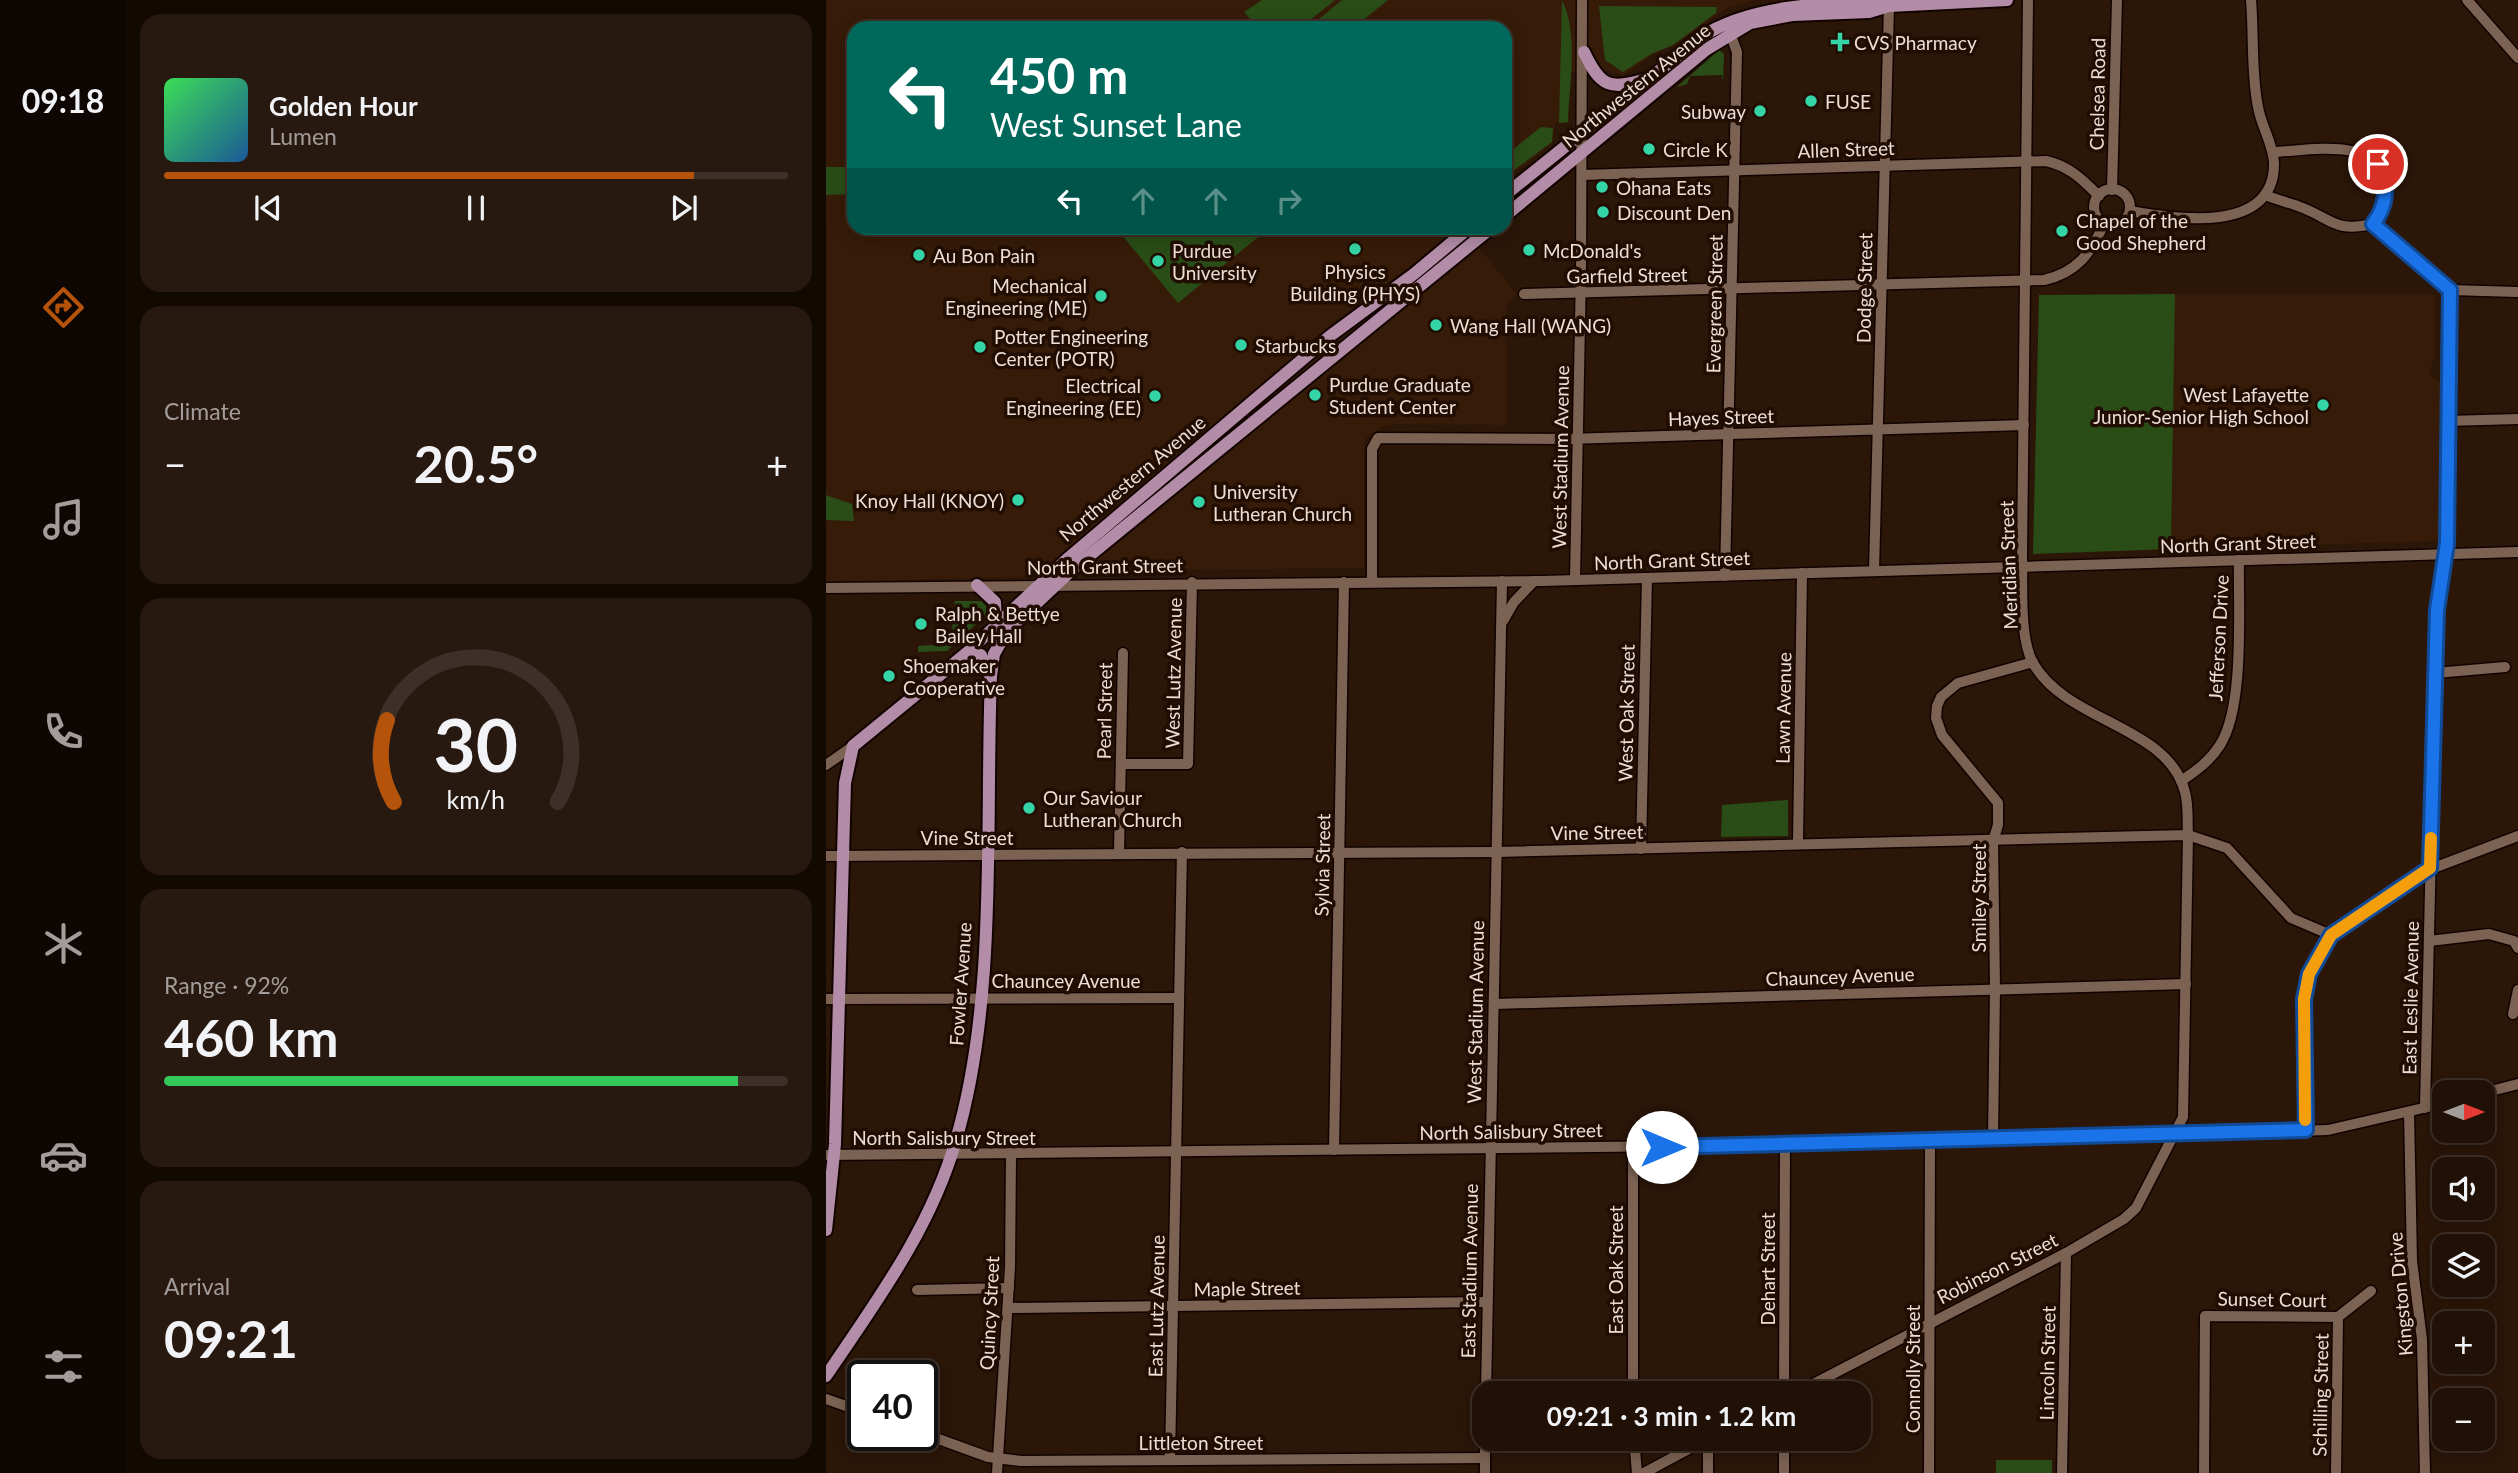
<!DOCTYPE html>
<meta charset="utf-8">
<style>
:root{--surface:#201006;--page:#281910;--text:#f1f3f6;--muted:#a29d9b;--line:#3d3028;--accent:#b45309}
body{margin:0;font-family:Lato,sans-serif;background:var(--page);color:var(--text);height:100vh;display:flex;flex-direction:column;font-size:26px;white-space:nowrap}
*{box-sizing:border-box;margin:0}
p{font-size:23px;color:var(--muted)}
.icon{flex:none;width:38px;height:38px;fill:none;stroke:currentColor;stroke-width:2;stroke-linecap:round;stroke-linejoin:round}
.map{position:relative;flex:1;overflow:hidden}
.side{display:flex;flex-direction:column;gap:14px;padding:14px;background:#120903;width:700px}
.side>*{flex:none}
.guide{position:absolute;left:21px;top:21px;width:665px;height:214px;border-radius:21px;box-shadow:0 4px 18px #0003,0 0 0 2px var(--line);background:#00695c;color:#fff;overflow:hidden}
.needle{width:46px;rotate:90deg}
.fabs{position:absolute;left:1606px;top:1080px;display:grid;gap:14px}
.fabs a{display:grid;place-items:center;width:63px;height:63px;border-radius:14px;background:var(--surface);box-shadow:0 4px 18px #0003,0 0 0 2px var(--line);font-size:35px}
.speed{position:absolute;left:21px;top:1360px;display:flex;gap:14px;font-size:35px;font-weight:700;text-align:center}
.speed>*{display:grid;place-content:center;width:91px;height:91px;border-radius:50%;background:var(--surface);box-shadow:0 4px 18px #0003,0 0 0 2px var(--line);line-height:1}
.speed .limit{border:4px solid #111;border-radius:10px;background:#fff;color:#111}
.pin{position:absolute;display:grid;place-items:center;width:60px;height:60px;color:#fff;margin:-30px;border:4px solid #fff;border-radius:50%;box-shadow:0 2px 7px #0007}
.me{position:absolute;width:77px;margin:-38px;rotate:90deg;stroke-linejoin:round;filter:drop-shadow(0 0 5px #0008)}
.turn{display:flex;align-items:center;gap:24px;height:147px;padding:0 28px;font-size:32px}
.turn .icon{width:91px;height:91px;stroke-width:2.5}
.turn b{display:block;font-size:49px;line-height:60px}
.lanes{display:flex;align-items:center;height:66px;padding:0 28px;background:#0003;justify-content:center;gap:35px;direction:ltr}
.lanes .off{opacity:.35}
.big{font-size:52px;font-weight:700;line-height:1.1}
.side .card{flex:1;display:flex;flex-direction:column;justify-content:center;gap:10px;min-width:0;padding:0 24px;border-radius:21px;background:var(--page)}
.side .dial{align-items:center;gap:0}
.dial svg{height:182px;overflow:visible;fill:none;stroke:var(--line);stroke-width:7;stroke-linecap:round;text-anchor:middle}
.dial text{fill:var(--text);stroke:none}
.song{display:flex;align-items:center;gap:21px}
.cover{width:84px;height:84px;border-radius:10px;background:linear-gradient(135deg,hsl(130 70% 55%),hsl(210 70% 35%))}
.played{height:7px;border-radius:4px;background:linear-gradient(90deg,var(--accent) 85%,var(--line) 85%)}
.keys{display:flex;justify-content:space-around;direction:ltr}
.heat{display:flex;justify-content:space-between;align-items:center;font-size:38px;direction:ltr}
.charge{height:10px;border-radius:5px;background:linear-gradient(90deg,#34c759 92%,var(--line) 0)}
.trip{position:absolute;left:646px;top:1381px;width:399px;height:70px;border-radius:21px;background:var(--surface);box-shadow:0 4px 18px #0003,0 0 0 2px var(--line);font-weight:700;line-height:70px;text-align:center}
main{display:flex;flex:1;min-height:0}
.tabs{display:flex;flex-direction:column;width:126px;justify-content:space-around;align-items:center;background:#0d0602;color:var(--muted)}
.tabs .icon{width:49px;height:49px}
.tabs .on{color:var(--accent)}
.tabs b{font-size:32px;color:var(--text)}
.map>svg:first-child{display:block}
.built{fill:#361b08}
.green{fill:#2a4d17}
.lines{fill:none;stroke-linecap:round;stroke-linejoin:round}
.minor-casing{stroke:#120300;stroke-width:13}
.major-casing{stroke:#120300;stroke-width:16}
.minor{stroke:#7c6252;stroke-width:10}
.major{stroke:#b38da8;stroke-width:12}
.route-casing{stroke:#114b97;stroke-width:18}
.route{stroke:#1a73e8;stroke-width:12}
.slow{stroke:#f59e0b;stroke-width:12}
.poi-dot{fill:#35d4a7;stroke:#210d02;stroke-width:2.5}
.labels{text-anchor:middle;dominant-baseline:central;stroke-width:7;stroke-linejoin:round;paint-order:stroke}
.poi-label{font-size:19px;fill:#edddd4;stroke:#210d02;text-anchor:start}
.street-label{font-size:19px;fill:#edddd4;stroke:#210d02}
</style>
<main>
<nav class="tabs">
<b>09:18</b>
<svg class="icon on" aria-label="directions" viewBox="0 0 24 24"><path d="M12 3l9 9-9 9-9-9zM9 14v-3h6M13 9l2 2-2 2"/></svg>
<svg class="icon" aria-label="music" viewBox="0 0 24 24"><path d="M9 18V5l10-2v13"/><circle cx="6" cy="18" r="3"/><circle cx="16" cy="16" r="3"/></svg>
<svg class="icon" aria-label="phone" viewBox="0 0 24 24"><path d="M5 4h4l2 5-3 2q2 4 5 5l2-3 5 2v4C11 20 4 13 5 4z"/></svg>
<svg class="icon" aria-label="climate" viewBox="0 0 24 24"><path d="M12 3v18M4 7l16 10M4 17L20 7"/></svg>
<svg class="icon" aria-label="car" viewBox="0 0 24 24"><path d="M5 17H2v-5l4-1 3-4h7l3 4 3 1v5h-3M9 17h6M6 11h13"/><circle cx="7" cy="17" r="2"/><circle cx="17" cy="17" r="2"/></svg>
<svg class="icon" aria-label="filters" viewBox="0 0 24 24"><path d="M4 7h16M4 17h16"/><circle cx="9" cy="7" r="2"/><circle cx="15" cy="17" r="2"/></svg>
</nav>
<section class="side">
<div class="card">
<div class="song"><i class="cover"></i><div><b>Golden Hour</b><p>Lumen</p></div></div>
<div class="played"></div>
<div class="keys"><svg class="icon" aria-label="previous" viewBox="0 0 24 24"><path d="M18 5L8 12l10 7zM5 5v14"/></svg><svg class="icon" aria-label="pause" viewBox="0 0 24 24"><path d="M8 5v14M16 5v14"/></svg><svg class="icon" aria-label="next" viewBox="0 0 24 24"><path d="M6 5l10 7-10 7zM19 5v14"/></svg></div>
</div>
<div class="card"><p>Climate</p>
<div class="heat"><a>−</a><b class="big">20.5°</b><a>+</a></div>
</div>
<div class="card dial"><svg viewBox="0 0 100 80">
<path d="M14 69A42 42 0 1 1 86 69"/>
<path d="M14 69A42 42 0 0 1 11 33" stroke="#b45309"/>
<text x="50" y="56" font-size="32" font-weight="700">30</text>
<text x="50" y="72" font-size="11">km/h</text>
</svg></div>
<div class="card"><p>Range · 92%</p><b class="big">460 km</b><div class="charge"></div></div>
<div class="card"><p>Arrival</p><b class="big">09:21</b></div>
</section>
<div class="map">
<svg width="1692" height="1473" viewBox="0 0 1692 1473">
<rect width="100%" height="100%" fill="#2b1608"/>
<g class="built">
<path d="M0 0H929L901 8 847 46 826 55 798 75 782 71 744 72 743 123H729L727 142 679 181V28H28V228H637L691 295 680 305 681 425 570 424 556 427 541 437 538 444V568L264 571 246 547 214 572 197 577 0 582Z"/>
<path d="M1349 294H1609V355L1603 374 1615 383 1614 541 1345 549Z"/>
</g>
<g class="green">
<path d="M436 0H509L474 28H427L428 23 418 12Z"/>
<path d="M516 0H562L527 28H482Z"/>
<path d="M736 0C753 35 743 85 742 122L733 123Z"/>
<path d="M773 6 891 7 890 13 847 45 825 54 797 72 779 60Z"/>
<path d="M893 50 898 54 897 82 896 75 864 76 861 84 851 87Z"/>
<path d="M715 127 727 128 726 142 684 173 685 151Z"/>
<path d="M0 167H28V194L0 195Z"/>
<path d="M290 228H443L352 303Z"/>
<path d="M1349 294 1345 549 1207 554 1213 295Z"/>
<path d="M0 495 26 504 28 521 0 520Z"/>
<path d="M129 601H155L160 606 161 614 121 651 92 652V646L108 645 116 637 128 639 126 624Z"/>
<path d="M962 800V836L895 837 896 805Z"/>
<rect x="1170" y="1460" width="56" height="13"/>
</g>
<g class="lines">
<g class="minor-casing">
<g id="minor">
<path d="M1641 0 1692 58"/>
<path d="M1447 152C1481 151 1554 135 1559 184 1561 200 1556 212 1547 224"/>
<path d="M756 175 1220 161C1243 166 1256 179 1273 196"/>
<circle cx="1286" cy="207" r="18"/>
<path d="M1286 190 1291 0"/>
<path d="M1439 195C1451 200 1465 203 1477 208 1509 221 1509 232 1547 224L1624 290 1692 292"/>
<path d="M1304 211C1349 219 1449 235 1448 163 1447 143 1435 126 1432 107 1425 72 1428 35 1425 0"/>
<path d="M698 294 1218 280C1250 273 1266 253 1278 223"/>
<path d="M1621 421 1692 419"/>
<path d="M1048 571 1063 6"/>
<path d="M899 576 911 52 904 33"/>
<path d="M749 580 755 271 756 0"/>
<path d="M546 581V449L552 438 741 439 1198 425"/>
<path d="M0 588 717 581 1692 552"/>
<path d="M677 621 688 602 708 581"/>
<path d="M1609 673 1679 667"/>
<path d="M295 764H362L366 582"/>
<path d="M0 765 27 746"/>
<path d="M1355 781C1370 771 1384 761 1394 745 1419 706 1412 608 1413 560"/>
<path d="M972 842 976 573"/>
<path d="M815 849 821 578"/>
<path d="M293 853 297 653"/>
<path d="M0 856 670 852 1362 835 1401 848 1465 918 1505 935"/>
<path d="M1603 941 1663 934 1688 941 1692 948"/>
<path d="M0 999 353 998"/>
<path d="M668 1004 1360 984"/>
<path d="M1687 1014 1692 990"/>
<path d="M1657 1093 1692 1084"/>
<path d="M1599 1108 1609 673 1611 609 1621 543 1624 290"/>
<path d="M1583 1112 1586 1261 1596 1339 1599 1473"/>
<path d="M1480 1130V986L1505 935 1597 872 1692 836"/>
<path d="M1167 1138 1169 988 1167 841 1172 825V803L1116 735 1110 718 1111 706 1115 697 1132 683 1207 662"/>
<path d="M807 1147V1393"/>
<path d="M508 1150 518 582"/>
<path d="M0 1155 959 1145 1502 1130 1619 1103"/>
<path d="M91 1290 183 1288"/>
<path d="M182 1308 661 1302"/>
<path d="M660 1393 676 581"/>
<path d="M958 1393 959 1145"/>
<path d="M970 1393 1240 1253 1298 1219 1310 1208 1357 1117 1362 835C1361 821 1363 806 1359 792 1342 725 1241 723 1207 663 1193 637 1197 586 1196 557L1202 0"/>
<path d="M0 1399 37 1412"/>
<path d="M96 1433 162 1457 195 1461 659 1458"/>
<path d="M808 1438 811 1473"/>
<path d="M958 1438V1473"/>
<path d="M344 1459 356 852"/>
<path d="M171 1473 184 1267 185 1154"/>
<path d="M659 1473V1438"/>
<path d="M818 1473 883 1438"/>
<path d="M882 1473V1439"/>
<path d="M1103 1473 1104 1139"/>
<path d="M1236 1473 1240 1253"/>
<path d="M1378 1473 1379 1316 1512 1317 1545 1291"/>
<path d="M1510 1473 1512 1317"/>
</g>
</g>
<g class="major-casing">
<g id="major">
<path d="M758 52C774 86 783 91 820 79"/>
<path d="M679 195 875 37C923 6 1003 0 1060 5"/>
<path d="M679 216 881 49 924 23 966 15 1043 12 1063 6 1181 0"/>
<path d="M151 585 169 602 170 624"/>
<path d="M142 652 155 655 164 676"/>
<path d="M0 1230 9 1144 19 783 27 746 142 652 240 560 504 336 588 274 643 228"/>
<path d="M0 1376C50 1302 105 1228 130 1140 172 997 159 825 165 676L168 654 181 631 247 569 665 228"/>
</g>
</g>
<use href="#minor" class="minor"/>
<use href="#major" class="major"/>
</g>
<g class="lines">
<g class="route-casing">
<path id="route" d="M836 1147 1480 1130 1478 999 1483 974 1505 935 1604 868 1611 610 1621 543 1624 290 1547 224C1561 206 1563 185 1552 164"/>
</g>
<use href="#route" class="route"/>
<path class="slow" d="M1479 1120 1478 999 1483 974 1505 935 1604 868 1605 838"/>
</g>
<g class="poi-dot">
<path d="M1010.5 31.5h7v7h7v7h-7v7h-7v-7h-7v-7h7z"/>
<circle cx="985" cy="101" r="7"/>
<circle cx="934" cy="111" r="7"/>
<circle cx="823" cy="149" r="7"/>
<circle cx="776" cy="187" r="7"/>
<circle cx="777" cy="212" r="7"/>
<circle cx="1236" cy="231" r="7"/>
<circle cx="529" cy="249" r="7"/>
<circle cx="703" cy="250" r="7"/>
<circle cx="93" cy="255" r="7"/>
<circle cx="332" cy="261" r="7"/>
<circle cx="275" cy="296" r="7"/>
<circle cx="610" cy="325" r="7"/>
<circle cx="415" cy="345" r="7"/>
<circle cx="154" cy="347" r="7"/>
<circle cx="489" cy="395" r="7"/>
<circle cx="329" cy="396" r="7"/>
<circle cx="1497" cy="405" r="7"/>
<circle cx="192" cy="500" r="7"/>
<circle cx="373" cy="502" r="7"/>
<circle cx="95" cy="624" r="7"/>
<circle cx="63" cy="676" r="7"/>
<circle cx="203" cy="808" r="7"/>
</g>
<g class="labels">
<g class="poi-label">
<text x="1028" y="42">CVS Pharmacy</text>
<text x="999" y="101">FUSE</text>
<text x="920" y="111" text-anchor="end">Subway</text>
<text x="837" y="149">Circle K</text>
<text x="790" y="187">Ohana Eats</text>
<text x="791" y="212">Discount Den</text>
<text x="1250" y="220">Chapel of the<tspan x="1250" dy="22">Good Shepherd</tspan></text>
<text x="346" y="250">Purdue<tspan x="346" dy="22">University</tspan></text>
<text x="717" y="250">McDonald's</text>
<text x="107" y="255">Au Bon Pain</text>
<text x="529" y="271" text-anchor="middle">Physics<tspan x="529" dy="22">Building (PHYS)</tspan></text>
<text x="261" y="285" text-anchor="end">Mechanical<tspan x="261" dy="22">Engineering (ME)</tspan></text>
<text x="624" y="325">Wang Hall (WANG)</text>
<text x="168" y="336">Potter Engineering<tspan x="168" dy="22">Center (POTR)</tspan></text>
<text x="429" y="345">Starbucks</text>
<text x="503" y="384">Purdue Graduate<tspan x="503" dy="22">Student Center</tspan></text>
<text x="315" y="385" text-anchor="end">Electrical<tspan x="315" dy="22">Engineering (EE)</tspan></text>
<text x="1483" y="394" text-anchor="end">West Lafayette<tspan x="1483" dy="22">Junior-Senior High School</tspan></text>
<text x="387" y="491">University<tspan x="387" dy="22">Lutheran Church</tspan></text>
<text x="178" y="500" text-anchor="end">Knoy Hall (KNOY)</text>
<text x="109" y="613">Ralph &amp; Bettye<tspan x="109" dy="22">Bailey Hall</tspan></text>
<text x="77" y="665">Shoemaker<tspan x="77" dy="22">Cooperative</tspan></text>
<text x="217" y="797">Our Saviour<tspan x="217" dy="22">Lutheran Church</tspan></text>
</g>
<g class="street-label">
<text transform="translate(810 85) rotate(-39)">Northwestern Avenue</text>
<text transform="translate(1271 94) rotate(-89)">Chelsea Road</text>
<text transform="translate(1020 149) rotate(-2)">Allen Street</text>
<text transform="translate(801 275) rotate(-1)">Garfield Street</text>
<text transform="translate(1038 288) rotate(-89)">Dodge Street</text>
<text transform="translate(888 304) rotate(-89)">Evergreen Street</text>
<text transform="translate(895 417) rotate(-2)">Hayes Street</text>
<text transform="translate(734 457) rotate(-89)">West Stadium Avenue</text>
<text transform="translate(306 478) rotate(-40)">Northwestern Avenue</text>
<text transform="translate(1412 543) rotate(-2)">North Grant Street</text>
<text transform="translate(846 560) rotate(-2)">North Grant Street</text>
<text transform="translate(1182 565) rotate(-92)">Meridian Street</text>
<text transform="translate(279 566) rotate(-1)">North Grant Street</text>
<text transform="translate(1392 638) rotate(-87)">Jefferson Drive</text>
<text transform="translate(347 673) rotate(-89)">West Lutz Avenue</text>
<text transform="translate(957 708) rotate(-89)">Lawn Avenue</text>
<text transform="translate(278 711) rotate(-89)">Pearl Street</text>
<text transform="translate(800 713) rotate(-89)">West Oak Street</text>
<text transform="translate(771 832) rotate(-1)">Vine Street</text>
<text x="141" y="837">Vine Street</text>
<text transform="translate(496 865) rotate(-89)">Sylvia Street</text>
<text transform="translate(1152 898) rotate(-90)">Smiley Street</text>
<text transform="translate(1014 976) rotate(-2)">Chauncey Avenue</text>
<text x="240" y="980">Chauncey Avenue</text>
<text transform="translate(134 984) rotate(-86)">Fowler Avenue</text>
<text transform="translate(1584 998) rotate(-89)">East Leslie Avenue</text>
<text transform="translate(649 1012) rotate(-89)">West Stadium Avenue</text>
<text transform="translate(685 1131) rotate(-1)">North Salisbury Street</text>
<text x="118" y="1137">North Salisbury Street</text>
<text transform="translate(1171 1268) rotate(-27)">Robinson Street</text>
<text transform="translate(941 1269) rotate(-90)">Dehart Street</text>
<text transform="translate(789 1270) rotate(-90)">East Oak Street</text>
<text transform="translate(643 1271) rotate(-89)">East Stadium Avenue</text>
<text transform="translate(421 1288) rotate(-1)">Maple Street</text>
<text transform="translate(1574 1294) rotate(-95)">Kingston Drive</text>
<text transform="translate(1446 1299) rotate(1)">Sunset Court</text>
<text transform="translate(330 1306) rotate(-89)">East Lutz Avenue</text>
<text transform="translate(163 1313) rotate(-87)">Quincy Street</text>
<text transform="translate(1221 1363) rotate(-89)">Lincoln Street</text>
<text transform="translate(1086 1369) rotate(-90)">Connolly Street</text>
<text transform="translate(1494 1395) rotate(-89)">Schilling Street</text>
<text x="375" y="1442">Littleton Street</text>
</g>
</g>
</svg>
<div class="fabs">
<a><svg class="needle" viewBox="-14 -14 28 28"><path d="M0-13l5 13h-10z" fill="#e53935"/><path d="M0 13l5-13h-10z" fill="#a29d9b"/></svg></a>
<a><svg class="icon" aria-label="sound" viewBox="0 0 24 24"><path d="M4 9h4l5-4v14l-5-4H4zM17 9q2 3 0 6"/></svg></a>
<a><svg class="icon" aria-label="layers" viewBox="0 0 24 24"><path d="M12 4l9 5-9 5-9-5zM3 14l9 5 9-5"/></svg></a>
<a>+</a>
<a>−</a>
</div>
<div class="speed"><div class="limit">40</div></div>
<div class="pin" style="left:1552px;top:164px;background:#d93025"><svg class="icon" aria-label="arrive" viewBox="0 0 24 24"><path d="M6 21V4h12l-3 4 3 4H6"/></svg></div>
<svg class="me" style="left:836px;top:1147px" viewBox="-20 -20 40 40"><circle r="19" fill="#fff"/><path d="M0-13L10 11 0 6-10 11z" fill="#1a73e8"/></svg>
<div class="trip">09:21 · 3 min · 1.2 km</div>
<div class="guide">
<div class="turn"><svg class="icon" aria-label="left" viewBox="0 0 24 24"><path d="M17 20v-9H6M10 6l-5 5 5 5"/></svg><div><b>450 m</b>West Sunset Lane</div></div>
<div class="lanes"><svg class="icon" aria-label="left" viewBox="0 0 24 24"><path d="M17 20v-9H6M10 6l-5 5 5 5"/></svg><svg class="icon off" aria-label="ahead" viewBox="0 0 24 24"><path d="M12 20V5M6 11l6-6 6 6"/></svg><svg class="icon off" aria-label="ahead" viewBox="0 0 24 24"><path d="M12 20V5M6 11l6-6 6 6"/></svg><svg class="icon off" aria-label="right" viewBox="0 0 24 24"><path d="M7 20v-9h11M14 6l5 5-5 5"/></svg></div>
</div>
</div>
</main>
